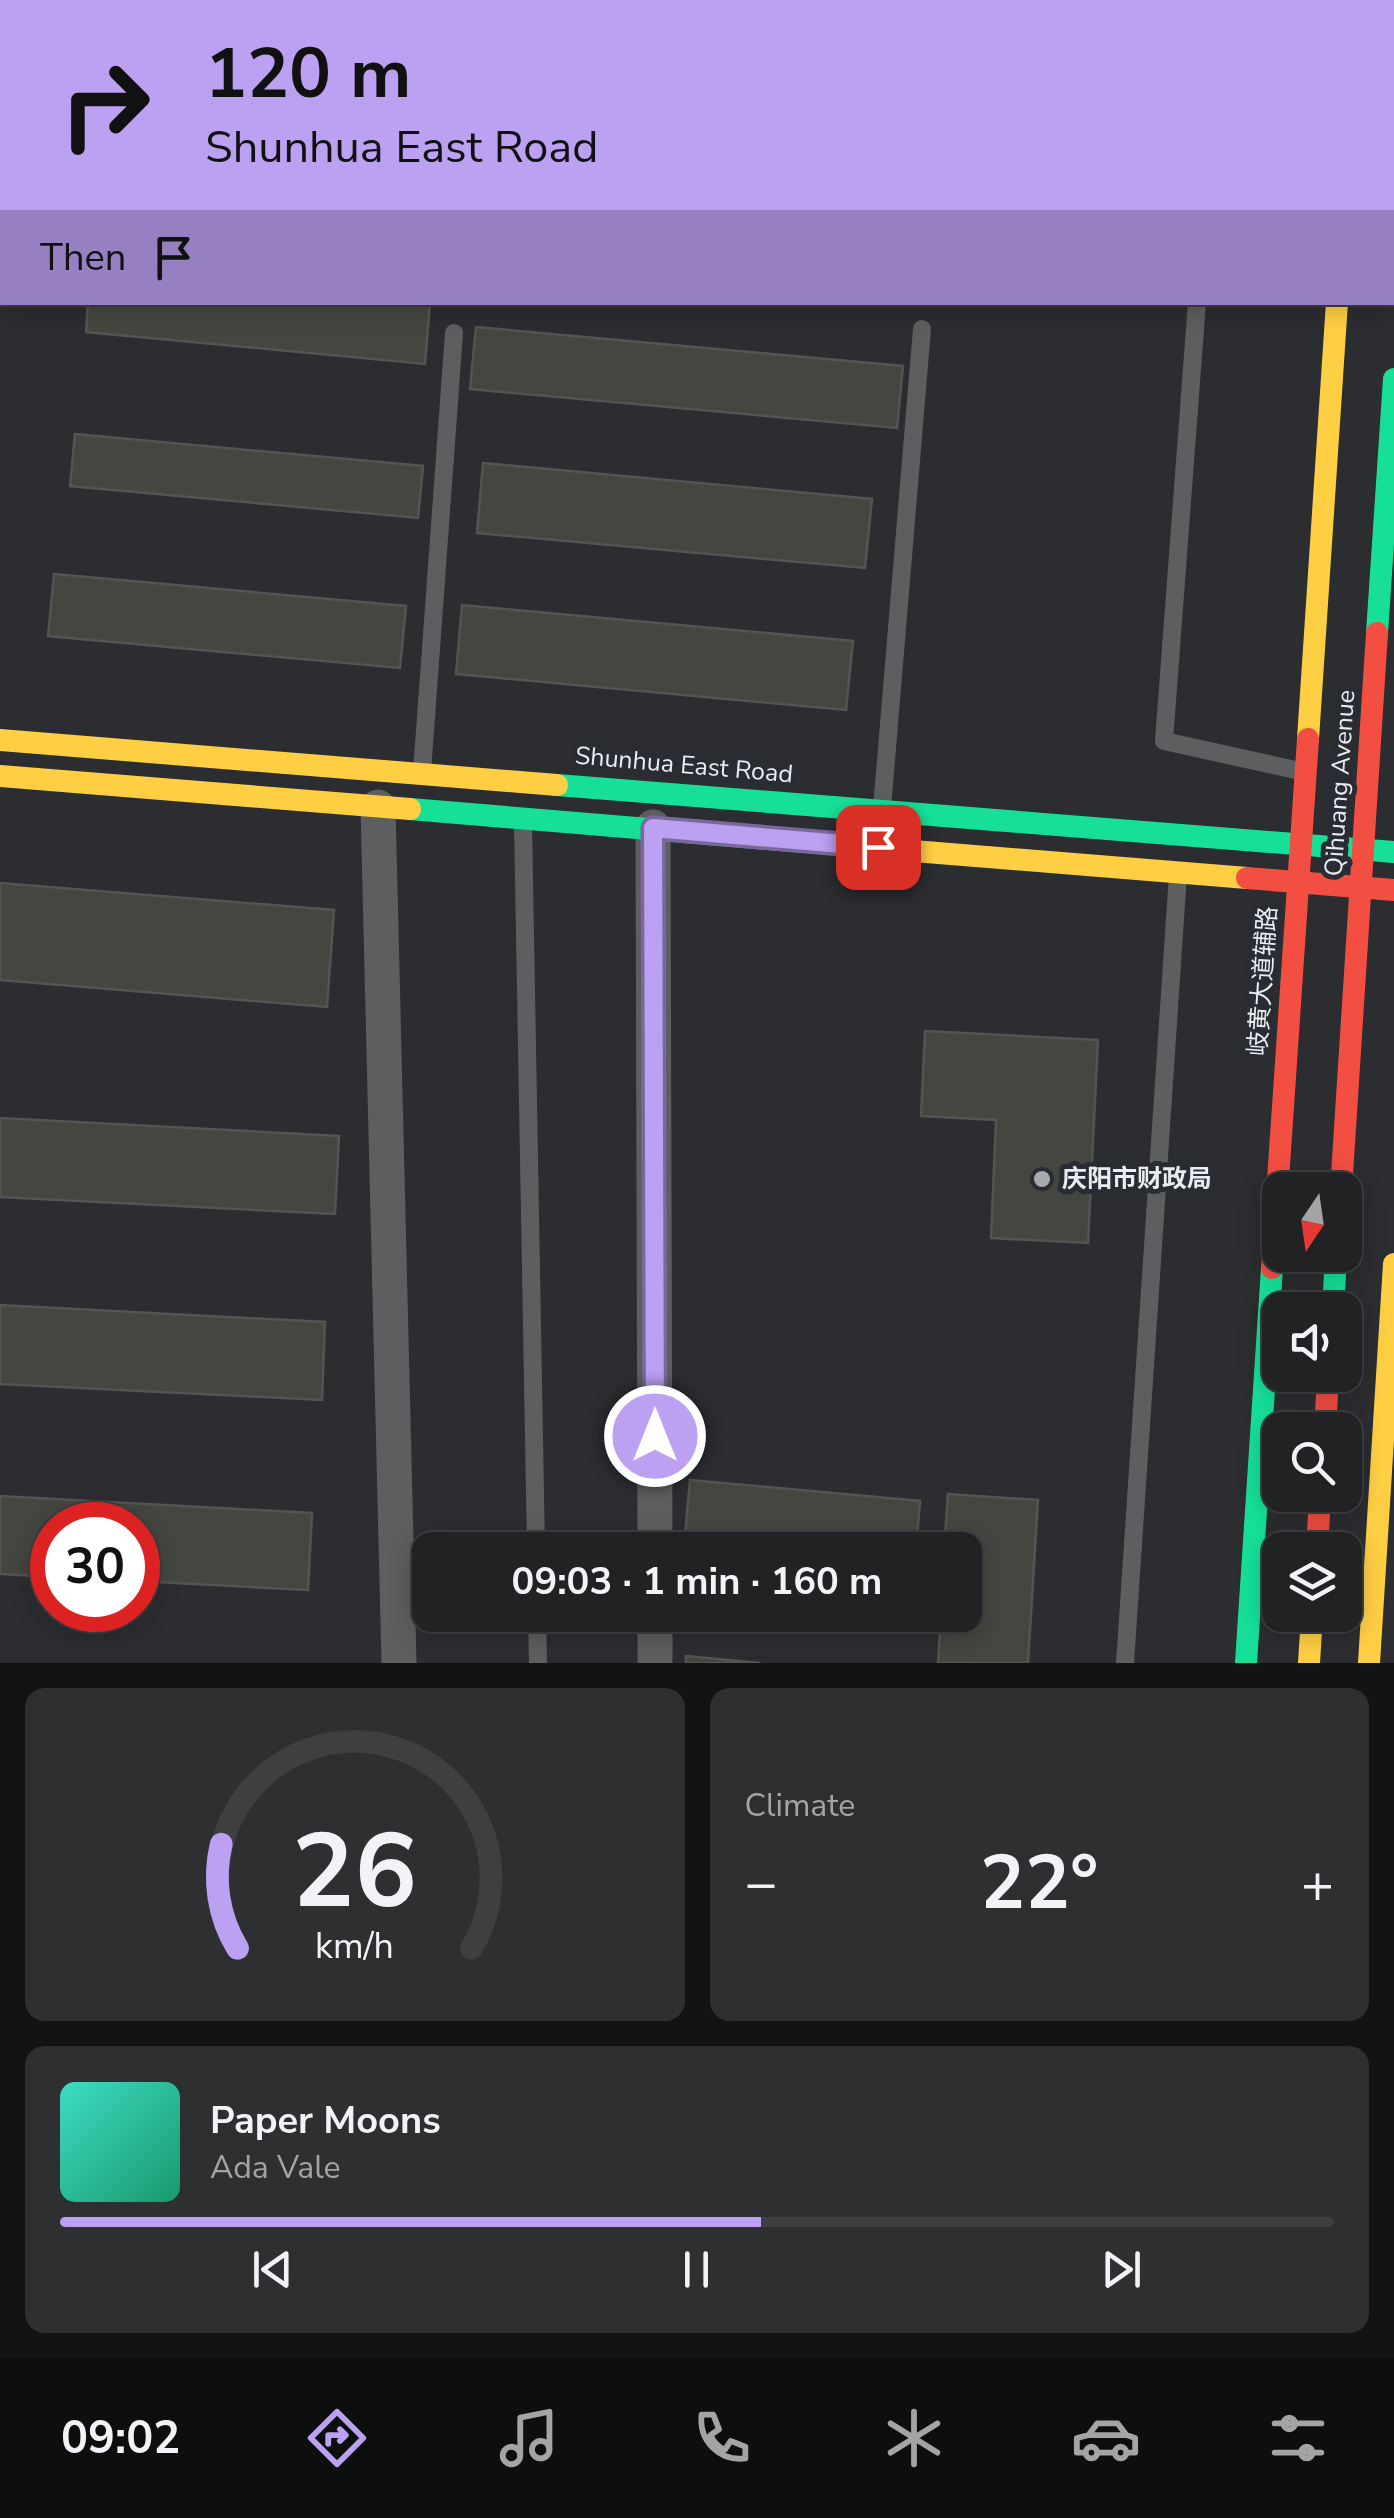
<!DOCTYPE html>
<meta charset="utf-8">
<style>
:root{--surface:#202224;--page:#2d2f31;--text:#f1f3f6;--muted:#a2a4a6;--line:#3d3f41;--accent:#bca0f2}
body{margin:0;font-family:"Nunito Sans","Noto Sans SC",sans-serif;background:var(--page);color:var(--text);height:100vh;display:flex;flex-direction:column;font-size:38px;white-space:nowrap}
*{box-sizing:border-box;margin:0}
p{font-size:32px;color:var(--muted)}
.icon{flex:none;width:55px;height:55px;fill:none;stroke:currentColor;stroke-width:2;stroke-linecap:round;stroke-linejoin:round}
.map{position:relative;height:1663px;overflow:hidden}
.sheet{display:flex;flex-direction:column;gap:25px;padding:25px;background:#121314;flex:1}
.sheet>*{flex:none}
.guide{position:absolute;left:0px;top:0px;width:1395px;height:305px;box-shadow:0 5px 25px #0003,0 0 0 2px var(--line);background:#bca0f2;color:#111;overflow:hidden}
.needle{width:65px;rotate:193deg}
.fabs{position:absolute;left:1262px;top:1172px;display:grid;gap:20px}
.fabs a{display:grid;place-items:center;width:100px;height:100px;border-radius:20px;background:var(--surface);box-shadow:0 5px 25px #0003,0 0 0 2px var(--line);font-size:50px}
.speed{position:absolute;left:30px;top:1502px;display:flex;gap:20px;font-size:50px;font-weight:700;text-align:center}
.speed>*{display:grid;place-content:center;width:130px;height:130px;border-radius:50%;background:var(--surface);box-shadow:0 5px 25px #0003,0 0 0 2px var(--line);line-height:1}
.speed .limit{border:15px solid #d22;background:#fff;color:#111}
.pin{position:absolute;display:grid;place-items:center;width:85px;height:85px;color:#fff;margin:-42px;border-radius:20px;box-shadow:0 5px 15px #0006}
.me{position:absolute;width:110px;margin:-55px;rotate:0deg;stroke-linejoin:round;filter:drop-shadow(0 0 8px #0008)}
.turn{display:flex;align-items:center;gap:35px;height:210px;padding:0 40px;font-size:45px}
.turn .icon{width:130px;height:130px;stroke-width:2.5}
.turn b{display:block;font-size:70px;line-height:85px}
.then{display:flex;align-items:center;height:95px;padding:0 40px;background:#0003;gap:20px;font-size:38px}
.big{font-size:75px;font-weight:700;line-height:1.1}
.sheet .card{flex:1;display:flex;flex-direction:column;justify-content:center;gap:15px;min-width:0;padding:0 35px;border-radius:20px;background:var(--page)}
.sheet .dial{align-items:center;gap:0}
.dial svg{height:260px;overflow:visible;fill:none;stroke:var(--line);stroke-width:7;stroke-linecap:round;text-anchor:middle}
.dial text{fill:var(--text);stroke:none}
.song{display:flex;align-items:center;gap:30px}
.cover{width:120px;height:120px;border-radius:15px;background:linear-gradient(135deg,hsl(170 70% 55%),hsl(160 70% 35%))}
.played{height:10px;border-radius:5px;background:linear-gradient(90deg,var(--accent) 55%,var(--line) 55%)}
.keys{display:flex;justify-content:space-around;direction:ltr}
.heat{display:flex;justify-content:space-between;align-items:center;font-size:55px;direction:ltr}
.sheet .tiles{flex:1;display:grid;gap:25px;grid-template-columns:1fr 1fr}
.card:last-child{grid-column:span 2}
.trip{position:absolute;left:412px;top:1532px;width:570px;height:100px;border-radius:20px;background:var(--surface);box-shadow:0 5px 25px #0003,0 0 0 2px var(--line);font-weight:700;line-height:100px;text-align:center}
.tab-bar{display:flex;height:160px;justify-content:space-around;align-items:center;background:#0d0e0e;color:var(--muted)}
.tab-bar .icon{width:70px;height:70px}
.tab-bar .on{color:var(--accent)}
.tab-bar b{font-size:45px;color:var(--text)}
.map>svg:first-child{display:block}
.building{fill:#434740;stroke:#535554;stroke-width:2.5}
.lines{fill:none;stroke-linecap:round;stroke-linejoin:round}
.lane{stroke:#5d5e60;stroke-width:18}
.street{stroke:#5d5e60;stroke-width:35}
.fast{stroke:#16e098;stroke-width:22}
.slow{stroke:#ffcf43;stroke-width:22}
.jam{stroke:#f24e42;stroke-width:22}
.route-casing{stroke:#7a689d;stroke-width:25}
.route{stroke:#bca0f2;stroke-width:18}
.poi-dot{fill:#a7a9ad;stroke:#292c32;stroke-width:4}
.labels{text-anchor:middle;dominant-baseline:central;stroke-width:10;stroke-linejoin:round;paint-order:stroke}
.street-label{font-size:25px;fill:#eaecf0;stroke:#292c32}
.poi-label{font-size:25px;font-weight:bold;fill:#eaecf0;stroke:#292c32;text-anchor:start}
</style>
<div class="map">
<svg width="1394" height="1663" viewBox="0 0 1394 1663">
<rect width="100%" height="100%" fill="#2b2d30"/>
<g class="building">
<path d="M67 0H382V2Z"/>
<path d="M1008 0H1126L1008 2Z"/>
<path d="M88 302H430L425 364 86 332Z"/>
<path d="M476 327 903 366 897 428 470 389Z"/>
<path d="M75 434 423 466 418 518 70 486Z"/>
<path d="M483 463 872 499 865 568 477 533Z"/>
<path d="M54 574 406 606 400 668 48 636Z"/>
<path d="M462 605 853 641 846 710 456 674Z"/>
<path d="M0 883 334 910 327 1007 0 980Z"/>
<path d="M925 1031 1098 1040 1088 1243 991 1238 996 1120 921 1116Z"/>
<path d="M0 1118 339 1136 335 1214 0 1197Z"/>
<path d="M0 1305 325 1322 322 1400 0 1384Z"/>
<path d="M690 1480 920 1501 916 1550H829L685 1536Z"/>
<path d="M948 1494 1038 1500 1028 1663H938L941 1615H965V1550H944Z"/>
<path d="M0 1496 312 1513 308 1590 138 1581V1525H52V1577L0 1574Z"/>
<path d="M686 1656 760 1663H686Z"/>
</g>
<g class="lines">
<g class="lane">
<path d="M398 0 399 2"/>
<path d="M517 2V0"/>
<path d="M1219 2V0"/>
<path d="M1197 302 1164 741 1300 771"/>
<path d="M422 772 454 333"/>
<path d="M882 808 922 329"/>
<path d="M523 823 536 1550"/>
<path d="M537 1615 538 1663"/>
<path d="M1125 1663 1178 874"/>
</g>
<g class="street">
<path d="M378 807 399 1663"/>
<path d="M653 827 655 1550"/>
<path d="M655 1615V1660"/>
</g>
<g class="fast">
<path d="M1358 0V2"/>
<path d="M1377 633 1394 379"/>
<path d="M557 785 1394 852"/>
<path d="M410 809 852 846"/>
<path d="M1333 1310 1336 1255"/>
<path d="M1246 1663 1272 1268"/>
</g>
<g class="slow">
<path d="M1308 739 1337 302"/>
<path d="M0 740 557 785"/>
<path d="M0 776 410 809"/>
<path d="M852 846 1247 878"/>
<path d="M1309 1663 1312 1615"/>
<path d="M1369 1663 1394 1264"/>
</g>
<g class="jam">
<path d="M1247 878 1394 890"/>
<path d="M1341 1190 1377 633"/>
<path d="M1272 1268 1308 739"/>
<path d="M1325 1430 1328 1375"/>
<path d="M1317 1550 1320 1495"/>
</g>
</g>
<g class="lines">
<g class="route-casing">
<path id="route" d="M655 1436 653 828 878 847"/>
</g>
<use href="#route" class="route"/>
</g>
<circle class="poi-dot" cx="1042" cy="1179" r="10"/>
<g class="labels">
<g class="street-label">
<text transform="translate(684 765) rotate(5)">Shunhua East Road</text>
<text transform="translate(1340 783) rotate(-86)">Qihuang Avenue</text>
<text transform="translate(1263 981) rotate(-86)">岐黄大道辅路</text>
</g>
<g class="poi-label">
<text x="1062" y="1179">庆阳市财政局</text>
</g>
</g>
</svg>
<div class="fabs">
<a><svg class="needle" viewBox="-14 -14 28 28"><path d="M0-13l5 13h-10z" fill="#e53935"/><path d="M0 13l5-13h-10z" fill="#a2a4a6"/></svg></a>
<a><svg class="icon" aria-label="sound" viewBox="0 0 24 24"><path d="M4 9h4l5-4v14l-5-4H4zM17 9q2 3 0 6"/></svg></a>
<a><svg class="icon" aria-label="search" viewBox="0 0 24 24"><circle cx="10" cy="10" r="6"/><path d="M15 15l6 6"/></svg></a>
<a><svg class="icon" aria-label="layers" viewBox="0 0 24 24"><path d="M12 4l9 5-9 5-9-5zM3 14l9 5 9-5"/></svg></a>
</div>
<div class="speed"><div class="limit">30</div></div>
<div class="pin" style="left:878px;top:847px;background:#d93025"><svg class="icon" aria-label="arrive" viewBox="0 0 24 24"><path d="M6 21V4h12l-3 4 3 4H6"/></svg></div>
<svg class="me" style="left:655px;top:1436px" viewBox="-20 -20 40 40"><circle r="17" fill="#bca0f2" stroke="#fff" stroke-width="3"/><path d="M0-11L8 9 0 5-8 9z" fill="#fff"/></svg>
<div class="trip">09:03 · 1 min · 160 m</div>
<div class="guide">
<div class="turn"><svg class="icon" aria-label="right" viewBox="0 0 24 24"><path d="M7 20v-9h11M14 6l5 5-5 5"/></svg><div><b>120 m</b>Shunhua East Road</div></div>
<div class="then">Then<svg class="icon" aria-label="arrive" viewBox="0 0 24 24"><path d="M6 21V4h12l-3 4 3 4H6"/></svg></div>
</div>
</div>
<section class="sheet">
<div class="tiles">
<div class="card dial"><svg viewBox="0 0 100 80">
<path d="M14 69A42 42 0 1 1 86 69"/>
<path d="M14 69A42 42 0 0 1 9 37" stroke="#bca0f2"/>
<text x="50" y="56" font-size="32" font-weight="700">26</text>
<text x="50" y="72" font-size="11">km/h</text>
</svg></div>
<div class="card"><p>Climate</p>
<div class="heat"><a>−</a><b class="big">22°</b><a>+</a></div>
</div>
<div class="card">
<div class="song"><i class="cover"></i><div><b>Paper Moons</b><p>Ada Vale</p></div></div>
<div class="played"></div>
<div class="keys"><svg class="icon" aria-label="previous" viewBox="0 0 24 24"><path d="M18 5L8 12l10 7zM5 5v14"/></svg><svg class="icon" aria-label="pause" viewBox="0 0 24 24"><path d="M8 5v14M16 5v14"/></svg><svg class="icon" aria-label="next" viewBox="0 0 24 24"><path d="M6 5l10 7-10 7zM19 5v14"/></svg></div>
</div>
</div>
</section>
<nav class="tab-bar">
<b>09:02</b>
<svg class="icon on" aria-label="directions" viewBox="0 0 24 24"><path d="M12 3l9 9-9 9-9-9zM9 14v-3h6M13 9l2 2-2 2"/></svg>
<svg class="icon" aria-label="music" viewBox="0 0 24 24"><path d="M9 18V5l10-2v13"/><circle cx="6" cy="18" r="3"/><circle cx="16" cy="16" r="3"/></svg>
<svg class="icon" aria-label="phone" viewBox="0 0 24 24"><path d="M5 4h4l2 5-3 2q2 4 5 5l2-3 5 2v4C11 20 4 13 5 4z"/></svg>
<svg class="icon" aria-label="climate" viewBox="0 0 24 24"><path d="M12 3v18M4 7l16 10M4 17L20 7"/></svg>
<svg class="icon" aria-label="car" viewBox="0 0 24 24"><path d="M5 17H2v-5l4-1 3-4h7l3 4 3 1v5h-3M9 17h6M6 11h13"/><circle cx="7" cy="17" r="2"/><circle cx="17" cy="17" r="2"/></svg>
<svg class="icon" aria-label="filters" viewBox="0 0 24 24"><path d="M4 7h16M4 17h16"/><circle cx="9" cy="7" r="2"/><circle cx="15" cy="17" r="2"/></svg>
</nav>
